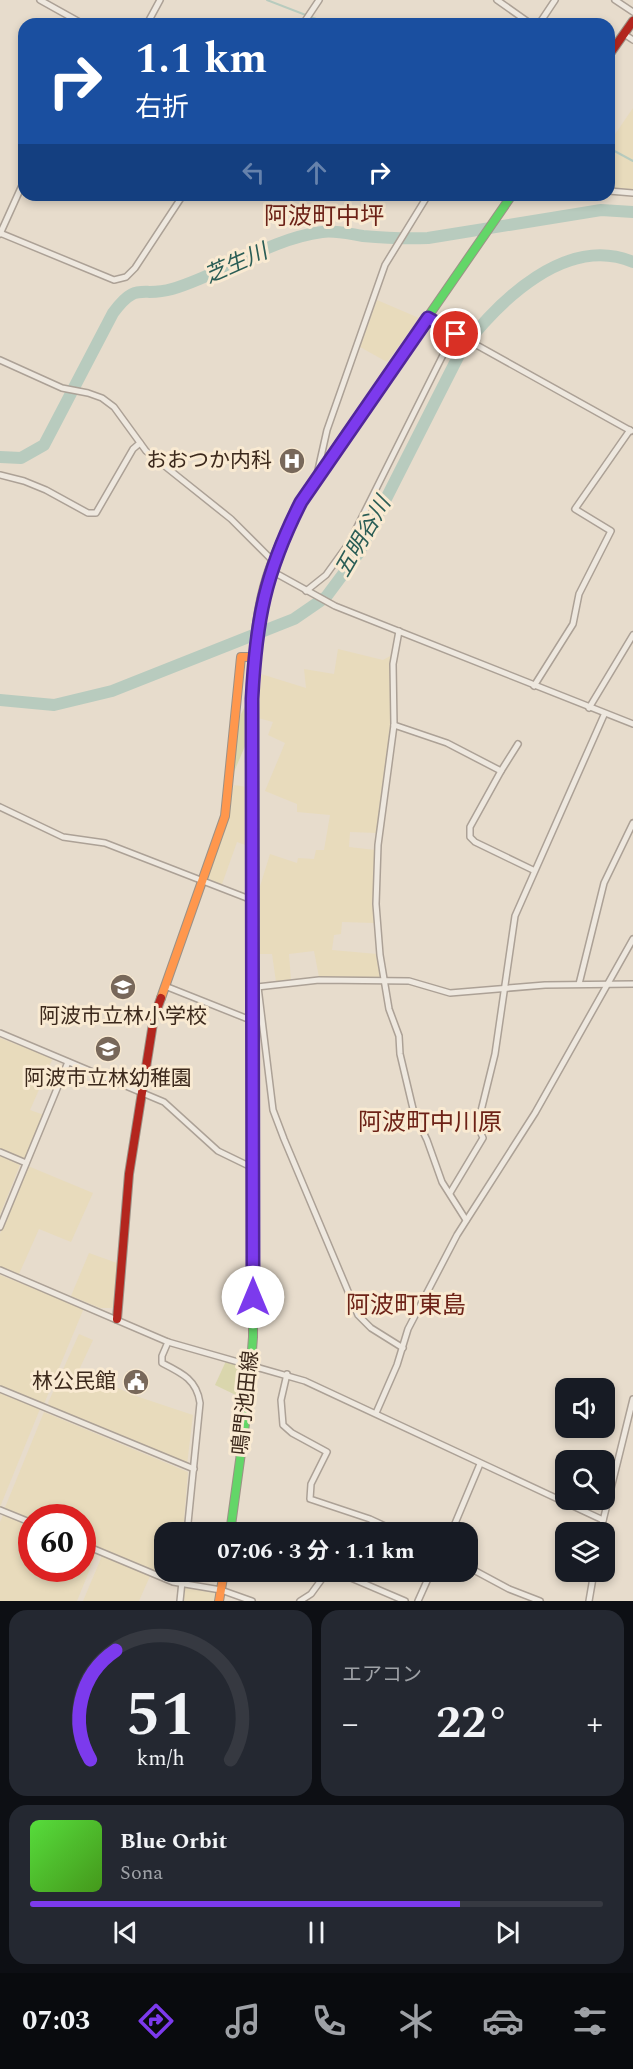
<!DOCTYPE html>
<html lang="ja">
<meta charset="utf-8">
<style>
:root{--surface:#171b24;--page:#242831;--text:#f1f3f6;--muted:#9ea1a6;--line:#363941;--accent:#7c3aed}
body{margin:0;font-family:Spectral,"Noto Sans JP",serif;background:var(--page);color:var(--text);height:100vh;display:flex;flex-direction:column;font-size:22px;white-space:nowrap}
*{box-sizing:border-box;margin:0}
p{font-size:20px;color:var(--muted)}
.icon{flex:none;width:33px;height:33px;fill:none;stroke:currentColor;stroke-width:2;stroke-linecap:round;stroke-linejoin:round}
.map{position:relative;height:1601px;overflow:hidden}
.drawer{display:flex;flex-direction:column;gap:9px;padding:9px;background:#0d0f14;flex:1}
.drawer>*{flex:none}
.top-card{position:absolute;left:18px;top:18px;width:597px;height:183px;border-radius:18px;box-shadow:0 3px 9px #0003;background:#1a4fa0;color:#fff;overflow:hidden}
.buttons{position:absolute;left:555px;top:1378px;display:grid;gap:12px}
.buttons a{display:grid;place-items:center;width:60px;height:60px;border-radius:12px;background:var(--surface);box-shadow:0 3px 9px #0003;font-size:30px}
.speed{position:absolute;left:18px;top:1504px;display:flex;gap:12px;font-size:30px;font-weight:700;text-align:center}
.speed>*{display:grid;place-content:center;width:78px;height:78px;border-radius:50%;background:var(--surface);box-shadow:0 3px 9px #0003;line-height:1}
.speed .limit{border:9px solid #d22;background:#fff;color:#111}
.pin{position:absolute;display:grid;place-items:center;width:51px;height:51px;color:#fff;margin:-26px;border:3px solid #fff;border-radius:50%;box-shadow:0 2px 6px #0007}
.me{position:absolute;width:66px;margin:-33px;rotate:0deg;stroke-linejoin:round;filter:drop-shadow(0 0 4px #0008)}
.turn{display:flex;align-items:center;gap:21px;height:126px;padding:0 18px;font-size:27px}
.turn .icon{width:78px;height:78px;stroke-width:2.5}
.turn b{display:block;font-size:42px;line-height:51px}
.lanes{display:flex;align-items:center;height:57px;padding:0 18px;background:#0003;justify-content:center;gap:30px;direction:ltr}
.lanes .off{opacity:.35}
.big{font-size:45px;font-weight:700;line-height:1.1}
.drawer .tile{flex:1;display:flex;flex-direction:column;justify-content:center;gap:9px;min-width:0;padding:0 21px;border-radius:18px;background:var(--page)}
.drawer .dial{align-items:center;gap:0}
.dial svg{height:156px;overflow:visible;fill:none;stroke:var(--line);stroke-width:7;stroke-linecap:round;text-anchor:middle}
.dial text{fill:var(--text);stroke:none}
.song{display:flex;align-items:center;gap:18px}
.cover{width:72px;height:72px;border-radius:9px;background:linear-gradient(135deg,hsl(110 70% 55%),hsl(100 70% 35%))}
.played{height:6px;border-radius:3px;background:linear-gradient(90deg,var(--accent) 75%,var(--line) 75%)}
.keys{display:flex;justify-content:space-around;direction:ltr}
.heat{display:flex;justify-content:space-between;align-items:center;font-size:33px;direction:ltr}
.drawer .tiles{flex:1;display:grid;gap:9px;grid-template-columns:1fr 1fr}
.tile:last-child{grid-column:span 2}
.trip{position:absolute;left:154px;top:1522px;width:324px;height:60px;border-radius:18px;background:var(--surface);box-shadow:0 3px 9px #0003;font-weight:700;line-height:60px;text-align:center}
.dock{display:flex;height:96px;justify-content:space-around;align-items:center;background:#090b0e;color:var(--muted)}
.dock .icon{width:42px;height:42px}
.dock .selected{color:var(--accent)}
.dock b{font-size:27px;color:var(--text)}
.map>svg:first-child{display:block}
.farmland{fill:#e8dbbc}
.green{fill:#dad6ad}
.lines{fill:none;stroke-linecap:round;stroke-linejoin:round}
.stream{stroke:#b8cbbe;stroke-width:2}
.river{stroke:#b8cbbe;stroke-width:12}
.street-casing{stroke:#aca196;stroke-width:8}
.fast-casing{stroke:#9c9186;stroke-width:10}
.slow-casing{stroke:#9c9186;stroke-width:10}
.jam-casing{stroke:#9c9186;stroke-width:10}
.street{stroke:#eee8df;stroke-width:5}
.fast{stroke:#63d668;stroke-width:8}
.slow{stroke:#ff974d;stroke-width:8}
.jam{stroke:#b3261e;stroke-width:8}
.route-casing{stroke:#51269a;stroke-width:15}
.route{stroke:#7c3aed;stroke-width:10}
.labels{text-anchor:middle;dominant-baseline:central;stroke-width:6;stroke-linejoin:round;paint-order:stroke}
.poi-label{font-size:21px;fill:#3c291c;stroke:#f9ead2;text-anchor:end}
.street-label{font-size:21px;fill:#3c291c;stroke:#f9ead2}
.water-label{font-size:22px;font-style:italic;fill:#2a5d55;stroke:#f9ead2}
.quarter-label{font-size:24px;fill:#6d2217;stroke:#f9ead2}
</style>
<div class="map">
<svg width="633" height="1601" viewBox="0 0 633 1601">
<rect width="100%" height="100%" fill="#e7dccc"/>
<g class="farmland">
<path d="M633 108V189L609 188V143Z"/>
<path d="M377 300 419 318 387 362 360 347Z"/>
<path d="M338 649 383 660 392 655 393 703 378 833 350 832 349 847 375 850 374 923 342 922 341 934 334 935 332 950 377 954 380 977H319L314 951 289 954 291 981 276 982 272 954H258L257 896 270 854 297 863 298 858 314 859 316 850H324L330 815 297 812V804L265 791 285 743 268 735 273 722 258 718 261 674 306 688 304 669 334 674Z"/>
<path d="M234 785 247 787 248 846 237 842 221 887 208 878 223 834Z"/>
<path d="M0 1038 53 1058 30 1110 44 1115 27 1157 23 1160 0 1150Z"/>
<path d="M0 1156 20 1165 0 1215Z"/>
<path d="M28 1166 93 1193 71 1242 39 1229 19 1274 0 1267V1234Z"/>
<path d="M89 1253 117 1263 113 1308H100L71 1296Z"/>
<path d="M0 1275 84 1308 44 1404 0 1387Z"/>
<path d="M79 1334 93 1340 79 1370 133 1395 193 1415 187 1465 50 1407 48 1403Z"/>
<path d="M0 1393 40 1409 0 1507Z"/>
<path d="M44 1412 188 1472 183 1533H165V1572H179L178 1580 83 1542 82 1518H32L31 1521 4 1510Z"/>
<path d="M3 1515 31 1527 32 1569H82L83 1548 96 1554 77 1601H0V1522Z"/>
<path d="M102 1556 150 1576 139 1601H83Z"/>
<path d="M183 1587 216 1592 215 1601H182Z"/>
</g>
<g class="green">
<path d="M247 702 248 739 234 772 238 720Z"/>
<path d="M226 1361 244 1368 242 1398 215 1385Z"/>
</g>
<g class="lines">
<g class="stream">
<path d="M267 0 329 24"/>
<path d="M609 148 633 161"/>
</g>
<g class="river">
<path d="M0 457 21 458 44 445 113 313C137 280 141 298 172 289 223 274 269 239 322 232 335 230 350 234 363 236 385 238 406 239 428 238L601 210 633 212"/>
<path d="M0 700 54 705 112 691 294 619 326 597 358 554 462 349C499 301 566 234 633 262"/>
</g>
<g class="street-casing">
<g id="street">
<path d="M40 0 83 24"/>
<path d="M497 0 531 24"/>
<path d="M615 0 633 12"/>
<path d="M147 24 160 0"/>
<path d="M303 24 319 0"/>
<path d="M539 24 555 0"/>
<path d="M624 34 633 40"/>
<path d="M609 191 633 193"/>
<path d="M0 233 114 280 126 277 135 268 183 195"/>
<path d="M0 234 24 181"/>
<path d="M428 318 631 431"/>
<path d="M0 360 62 388 88 393 102 398 114 407 146 451 231 519 273 561"/>
<path d="M0 475 24 481 46 490 88 513H96L133 449 140 443"/>
<path d="M316 479 327 430 385 265 428 195"/>
<path d="M269 573 279 575 335 606 633 724"/>
<path d="M306 591 326 575 349 543 454 333"/>
<path d="M399 631 393 664 394 725 378 845 376 904 380 955 389 1009 399 1036 400 1054 414 1113 427 1140 442 1182 466 1220"/>
<path d="M534 686 573 624 579 594 611 531 575 509 630 430"/>
<path d="M589 708 633 635"/>
<path d="M394 725 447 743 501 771 518 744"/>
<path d="M501 771 470 827V837L475 842 533 870"/>
<path d="M0 807 63 837 105 843 252 900"/>
<path d="M579 984 604 883 633 823"/>
<path d="M165 986 253 1021"/>
<path d="M257 987 319 980 409 981 450 993 545 985 633 984"/>
<path d="M258 987 273 1110 284 1139 358 1315 371 1328 403 1348"/>
<path d="M0 1033 164 1102 218 1151 253 1168"/>
<path d="M0 1152 26 1163"/>
<path d="M450 1193 483 1138 479 1129 481 1111 495 1054 515 916 604 715"/>
<path d="M0 1227 68 1062"/>
<path d="M0 1270 168 1342 305 1381 603 1520"/>
<path d="M168 1342 162 1356V1363C182 1373 197 1380 200 1403L187 1533"/>
<path d="M287 1374 281 1400 283 1425 292 1433 327 1452 311 1484 310 1499 370 1519 400 1533"/>
<path d="M0 1389 194 1469"/>
<path d="M376 1413 397 1365 408 1329 457 1235 535 1113 633 939"/>
<path d="M0 1510 32 1523"/>
<path d="M451 1533 480 1464"/>
<path d="M600 1533 633 1399"/>
<path d="M82 1544 173 1582 221 1590 252 1601"/>
<path d="M468 1567 509 1589 540 1601"/>
<path d="M337 1572 405 1601"/>
<path d="M180 1601 183 1572"/>
<path d="M300 1601 311 1594 327 1572"/>
<path d="M418 1601 431 1572"/>
<path d="M589 1601 594 1572"/>
</g>
</g>
<g class="fast-casing">
<g id="fast">
<path d="M407 347 512 195"/>
<path d="M230 1533 248 1402 253 1337V1020"/>
</g>
</g>
<g class="slow-casing">
<g id="slow">
<path d="M252 702C253 664 254 624 264 587 286 505 359 418 407 347"/>
<path d="M161 998 225 816 241 657H254"/>
<path d="M219 1601 224 1572"/>
</g>
</g>
<g class="jam-casing">
<g id="jam">
<path d="M609 55 633 21"/>
<path d="M252 702 253 1020"/>
<path d="M117 1319 129 1174 154 1017 161 998"/>
</g>
</g>
<use href="#street" class="street"/>
<use href="#fast" class="fast"/>
<use href="#slow" class="slow"/>
<use href="#jam" class="jam"/>
</g>
<g class="lines">
<g class="route-casing">
<path id="route" d="M253 1297 252 699C256 620 265 573 301 502L428 318 456 334"/>
</g>
<use href="#route" class="route"/>
</g>
<defs>
<g id="hospital-disc" transform="scale(1.35)"><circle r="9.5" fill="#78685a" stroke="#f9ead2"/><path d="M-5-5h3v3.5h4V-5h3V5h-3V1.5h-4V5h-3Z" fill="#fff"/></g>
<g id="school-disc" transform="scale(1.35)"><circle r="9.5" fill="#78685a" stroke="#f9ead2"/><path d="M0-5L7-2L0 1L-7-2ZM-4 1L0 2.5L4 1V4Q0 6-4 4Z" fill="#fff"/></g>
<g id="civic-disc" transform="scale(1.35)"><circle r="9.5" fill="#78685a" stroke="#f9ead2"/><path d="M-.6-6.5H3V-4.5H.6V-3L4-1V1h2V6H-6V1h2V-1L-.6-3ZM-1.2 2.5V6h2.4V2.5Z" fill="#fff"/></g>
</defs>
<g fill-rule="evenodd">
<use href="#hospital-disc" x="292" y="461"/>
<use href="#school-disc" x="123" y="987"/>
<use href="#school-disc" x="108" y="1049"/>
<use href="#civic-disc" x="136" y="1382"/>
</g>
<g class="labels">
<g class="poi-label">
<text x="272" y="461">おおつか内科</text>
<text x="123" y="1017" text-anchor="middle">阿波市立林小学校</text>
<text x="108" y="1079" text-anchor="middle">阿波市立林幼稚園</text>
<text x="116" y="1382">林公民館</text>
</g>
<g class="street-label">
<text transform="translate(246 1403) rotate(-84)">鳴門池田線</text>
</g>
<g class="water-label">
<text transform="translate(236 264) rotate(-24)">芝生川</text>
<text transform="translate(363 537) rotate(-60)">五明谷川</text>
</g>
<g class="quarter-label">
<text x="324" y="217">阿波町中坪</text>
<text x="430" y="1123">阿波町中川原</text>
<text x="406" y="1306">阿波町東島</text>
</g>
</g>
</svg>
<div class="buttons">
<a><svg class="icon" aria-label="sound" viewBox="0 0 24 24"><path d="M4 9h4l5-4v14l-5-4H4zM17 9q2 3 0 6"/></svg></a>
<a><svg class="icon" aria-label="search" viewBox="0 0 24 24"><circle cx="10" cy="10" r="6"/><path d="M15 15l6 6"/></svg></a>
<a><svg class="icon" aria-label="layers" viewBox="0 0 24 24"><path d="M12 4l9 5-9 5-9-5zM3 14l9 5 9-5"/></svg></a>
</div>
<div class="speed"><div class="limit">60</div></div>
<div class="pin" style="left:456px;top:334px;background:#d93025"><svg class="icon" aria-label="arrive" viewBox="0 0 24 24"><path d="M6 21V4h12l-3 4 3 4H6"/></svg></div>
<svg class="me" style="left:253px;top:1297px" viewBox="-20 -20 40 40"><circle r="19" fill="#fff"/><path d="M0-13L10 11 0 6-10 11z" fill="#7c3aed"/></svg>
<div class="trip">07:06 · 3 分 · 1.1 km</div>
<div class="top-card">
<div class="turn"><svg class="icon" aria-label="right" viewBox="0 0 24 24"><path d="M7 20v-9h11M14 6l5 5-5 5"/></svg><div><b>1.1 km</b>右折</div></div>
<div class="lanes"><svg class="icon off" aria-label="left" viewBox="0 0 24 24"><path d="M17 20v-9H6M10 6l-5 5 5 5"/></svg><svg class="icon off" aria-label="ahead" viewBox="0 0 24 24"><path d="M12 20V5M6 11l6-6 6 6"/></svg><svg class="icon" aria-label="right" viewBox="0 0 24 24"><path d="M7 20v-9h11M14 6l5 5-5 5"/></svg></div>
</div>
</div>
<section class="drawer">
<div class="tiles">
<div class="tile dial"><svg viewBox="0 0 100 80">
<path d="M14 69A42 42 0 1 1 86 69"/>
<path d="M14 69A42 42 0 0 1 27 13" stroke="#7c3aed"/>
<text x="50" y="56" font-size="32" font-weight="700">51</text>
<text x="50" y="72" font-size="11">km/h</text>
</svg></div>
<div class="tile"><p>エアコン</p>
<div class="heat"><a>−</a><b class="big">22°</b><a>+</a></div>
</div>
<div class="tile">
<div class="song"><i class="cover"></i><div><b>Blue Orbit</b><p>Sona</p></div></div>
<div class="played"></div>
<div class="keys"><svg class="icon" aria-label="previous" viewBox="0 0 24 24"><path d="M18 5L8 12l10 7zM5 5v14"/></svg><svg class="icon" aria-label="pause" viewBox="0 0 24 24"><path d="M8 5v14M16 5v14"/></svg><svg class="icon" aria-label="next" viewBox="0 0 24 24"><path d="M6 5l10 7-10 7zM19 5v14"/></svg></div>
</div>
</div>
</section>
<nav class="dock">
<b>07:03</b>
<svg class="icon selected" aria-label="directions" viewBox="0 0 24 24"><path d="M12 3l9 9-9 9-9-9zM9 14v-3h6M13 9l2 2-2 2"/></svg>
<svg class="icon" aria-label="music" viewBox="0 0 24 24"><path d="M9 18V5l10-2v13"/><circle cx="6" cy="18" r="3"/><circle cx="16" cy="16" r="3"/></svg>
<svg class="icon" aria-label="phone" viewBox="0 0 24 24"><path d="M5 4h4l2 5-3 2q2 4 5 5l2-3 5 2v4C11 20 4 13 5 4z"/></svg>
<svg class="icon" aria-label="climate" viewBox="0 0 24 24"><path d="M12 3v18M4 7l16 10M4 17L20 7"/></svg>
<svg class="icon" aria-label="car" viewBox="0 0 24 24"><path d="M5 17H2v-5l4-1 3-4h7l3 4 3 1v5h-3M9 17h6M6 11h13"/><circle cx="7" cy="17" r="2"/><circle cx="17" cy="17" r="2"/></svg>
<svg class="icon" aria-label="filters" viewBox="0 0 24 24"><path d="M4 7h16M4 17h16"/><circle cx="9" cy="7" r="2"/><circle cx="15" cy="17" r="2"/></svg>
</nav>
